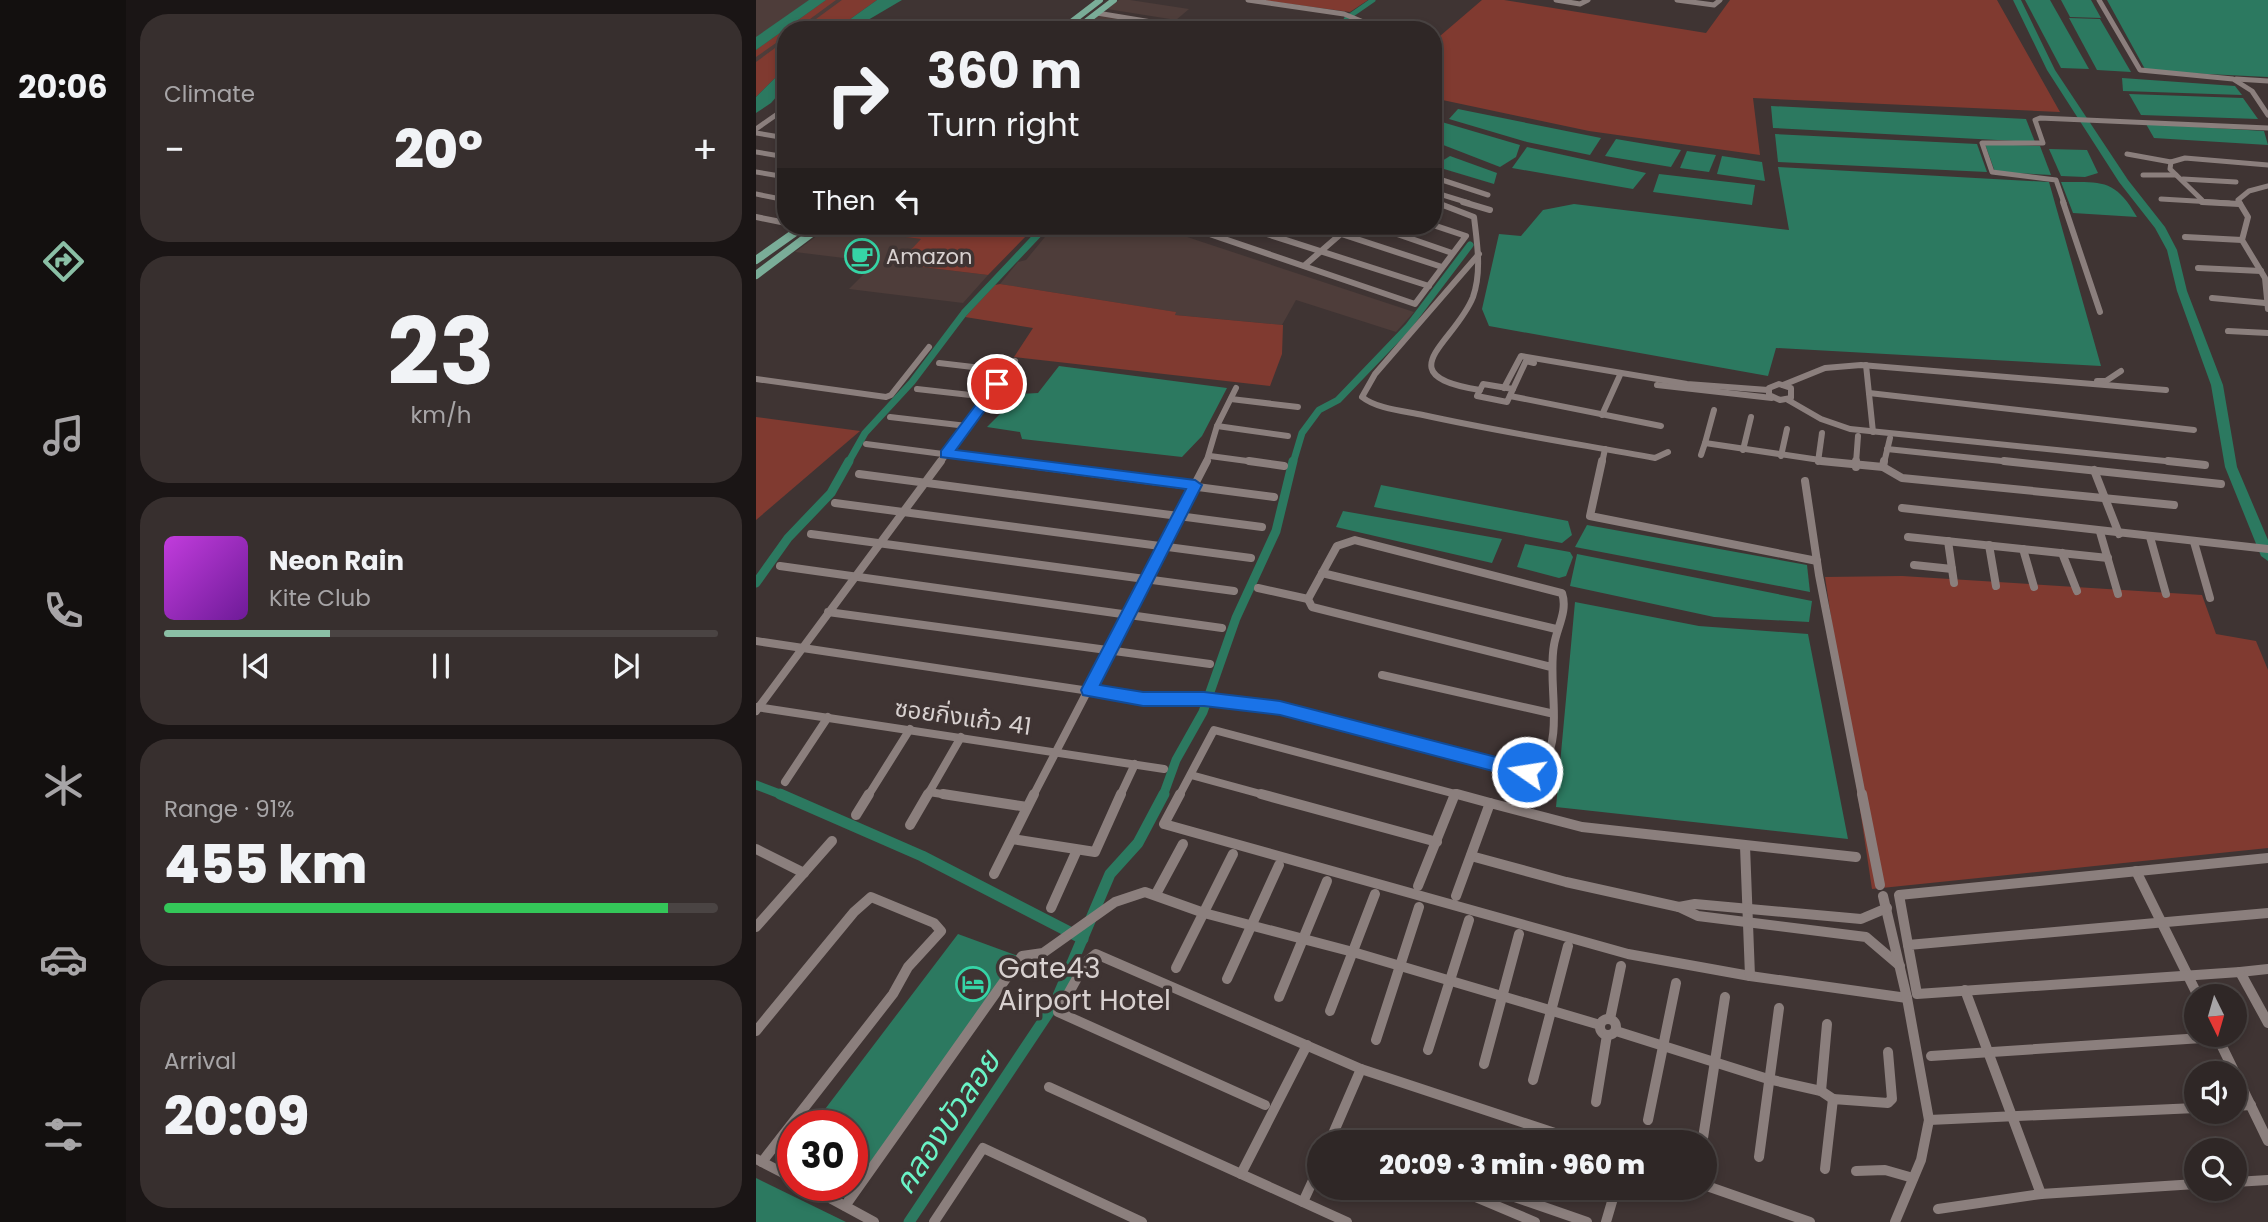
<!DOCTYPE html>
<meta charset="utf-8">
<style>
:root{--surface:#2f2726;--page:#372f2e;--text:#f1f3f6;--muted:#a7a5a7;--line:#4a4443;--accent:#8abfa5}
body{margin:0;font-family:Poppins,"Noto Sans Thai",sans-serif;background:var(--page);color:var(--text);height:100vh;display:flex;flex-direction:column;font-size:26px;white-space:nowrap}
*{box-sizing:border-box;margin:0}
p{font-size:23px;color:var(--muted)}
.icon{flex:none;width:38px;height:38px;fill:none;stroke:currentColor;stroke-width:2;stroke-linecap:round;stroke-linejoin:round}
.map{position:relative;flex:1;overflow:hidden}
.side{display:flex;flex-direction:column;gap:14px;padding:14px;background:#1a1515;width:630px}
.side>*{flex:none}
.hud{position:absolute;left:21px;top:21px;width:665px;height:214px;border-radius:28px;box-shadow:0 4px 10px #0003,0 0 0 2px var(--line);background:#2f2726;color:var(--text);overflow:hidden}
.needle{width:46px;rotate:175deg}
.buttons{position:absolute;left:1428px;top:984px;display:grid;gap:14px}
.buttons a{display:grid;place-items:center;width:63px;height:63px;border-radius:50%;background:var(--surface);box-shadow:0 4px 10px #0003,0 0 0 2px var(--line);font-size:35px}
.speed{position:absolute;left:21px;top:1110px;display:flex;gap:14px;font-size:35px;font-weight:700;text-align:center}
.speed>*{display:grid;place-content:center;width:91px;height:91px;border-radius:50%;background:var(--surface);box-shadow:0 4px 10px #0003,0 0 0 2px var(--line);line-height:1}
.speed .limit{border:10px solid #d22;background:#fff;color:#111}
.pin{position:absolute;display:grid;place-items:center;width:60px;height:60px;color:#fff;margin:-30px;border:4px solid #fff;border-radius:50%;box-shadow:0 2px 7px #0007}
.me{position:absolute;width:77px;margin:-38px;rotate:283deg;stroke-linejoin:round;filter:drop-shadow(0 0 5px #0008)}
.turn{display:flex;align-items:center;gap:24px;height:147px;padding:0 35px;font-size:32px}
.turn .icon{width:91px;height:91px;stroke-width:2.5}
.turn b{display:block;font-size:49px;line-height:60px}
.then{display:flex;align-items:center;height:66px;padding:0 35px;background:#0003;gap:14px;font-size:26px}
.big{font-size:52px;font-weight:800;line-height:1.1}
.side .widget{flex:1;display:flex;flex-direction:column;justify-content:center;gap:10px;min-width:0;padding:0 24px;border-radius:28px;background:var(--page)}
.side .dial{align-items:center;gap:0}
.dial b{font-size:91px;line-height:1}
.song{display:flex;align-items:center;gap:21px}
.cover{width:84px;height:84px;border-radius:10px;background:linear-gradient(135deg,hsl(290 70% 55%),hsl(280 70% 35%))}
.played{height:7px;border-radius:4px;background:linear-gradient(90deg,var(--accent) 30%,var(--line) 30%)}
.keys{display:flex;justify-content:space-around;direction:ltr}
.heat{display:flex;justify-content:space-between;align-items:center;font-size:38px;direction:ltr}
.charge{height:10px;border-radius:5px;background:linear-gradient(90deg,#34c759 91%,var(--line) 0)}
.trip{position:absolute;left:551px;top:1130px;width:410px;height:70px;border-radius:35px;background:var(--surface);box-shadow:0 4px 10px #0003,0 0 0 2px var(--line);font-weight:800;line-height:70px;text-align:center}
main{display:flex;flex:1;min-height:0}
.dock{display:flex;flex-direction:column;width:126px;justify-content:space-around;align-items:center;background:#13100f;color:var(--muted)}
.dock .icon{width:49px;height:49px}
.dock .active{color:var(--accent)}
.dock b{font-size:32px;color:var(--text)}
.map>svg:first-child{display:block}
.built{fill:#4e3d3a}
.green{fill:#803a30}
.water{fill:#2c7960}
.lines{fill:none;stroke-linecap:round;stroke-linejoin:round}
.canal-far3{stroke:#2c7960;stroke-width:5}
.canal-far2{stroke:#2c7960;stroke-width:7}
.canal-far1{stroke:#2c7960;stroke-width:9}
.canal{stroke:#2c7960;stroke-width:11}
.river{fill:#2c7960;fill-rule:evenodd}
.minor-far3{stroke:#8b7f7d;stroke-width:5}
.minor-far2{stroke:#8b7f7d;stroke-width:6}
.minor-far1{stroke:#8b7f7d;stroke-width:8}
.minor{stroke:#8b7f7d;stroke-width:10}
.major-far1{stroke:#7aad98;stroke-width:6}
.major{stroke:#7aad98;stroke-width:8}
.route{fill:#1a73e8;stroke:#114b97;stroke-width:2}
.labels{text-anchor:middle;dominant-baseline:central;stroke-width:7;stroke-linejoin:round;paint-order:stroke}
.far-poi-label{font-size:21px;fill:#d8d1d0;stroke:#3f3433;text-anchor:start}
.street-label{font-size:24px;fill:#d8d1d0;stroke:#3f3433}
.near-poi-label{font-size:28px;fill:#d8d1d0;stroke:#3f3433;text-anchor:start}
.near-water-label{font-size:32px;font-style:italic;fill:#6af3c6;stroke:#3f3433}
</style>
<main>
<nav class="dock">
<b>20:06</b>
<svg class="icon active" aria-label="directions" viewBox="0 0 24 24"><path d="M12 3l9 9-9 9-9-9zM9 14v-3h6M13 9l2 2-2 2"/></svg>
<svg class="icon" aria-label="music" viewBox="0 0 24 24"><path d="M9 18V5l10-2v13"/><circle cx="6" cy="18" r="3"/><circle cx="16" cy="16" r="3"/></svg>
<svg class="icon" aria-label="phone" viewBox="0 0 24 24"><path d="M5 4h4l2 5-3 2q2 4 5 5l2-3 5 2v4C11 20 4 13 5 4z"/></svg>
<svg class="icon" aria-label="climate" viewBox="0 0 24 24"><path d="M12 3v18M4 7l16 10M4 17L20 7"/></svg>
<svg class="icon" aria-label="car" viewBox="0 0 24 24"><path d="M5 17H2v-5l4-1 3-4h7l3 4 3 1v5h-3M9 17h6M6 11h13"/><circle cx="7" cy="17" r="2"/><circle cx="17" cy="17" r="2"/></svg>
<svg class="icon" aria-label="filters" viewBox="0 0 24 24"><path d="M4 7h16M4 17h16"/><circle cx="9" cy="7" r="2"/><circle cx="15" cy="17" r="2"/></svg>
</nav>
<section class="side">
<div class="widget"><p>Climate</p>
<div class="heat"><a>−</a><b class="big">20°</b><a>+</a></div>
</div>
<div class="widget dial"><b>23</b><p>km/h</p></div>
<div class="widget">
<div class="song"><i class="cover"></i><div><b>Neon Rain</b><p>Kite Club</p></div></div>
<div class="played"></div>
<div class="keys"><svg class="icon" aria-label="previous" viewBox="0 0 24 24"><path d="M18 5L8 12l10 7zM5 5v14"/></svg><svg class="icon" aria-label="pause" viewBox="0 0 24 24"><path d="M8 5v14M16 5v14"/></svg><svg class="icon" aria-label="next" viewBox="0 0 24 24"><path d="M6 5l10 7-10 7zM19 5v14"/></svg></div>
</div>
<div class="widget"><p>Range · 91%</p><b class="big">455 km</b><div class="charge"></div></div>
<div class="widget"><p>Arrival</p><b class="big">20:09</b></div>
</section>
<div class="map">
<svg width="1512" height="1222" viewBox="0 0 1512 1222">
<rect width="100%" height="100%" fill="#3f3433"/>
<g class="built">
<path d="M0 0H102L61 30H30V53L0 76Z"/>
<path d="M363 0H374L433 9 420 20 351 9Z"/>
<path d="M343 15 437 30H325Z"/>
<path d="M298 226H415L410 230 658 312 640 332 540 300 526 325 419 315V312L244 284 262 262 270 260Z"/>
<path d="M73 227 166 239 153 252 170 255 159 266 232 275 207 303 93 289 120 262 39 252Z"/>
</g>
<g class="green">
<path d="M70 0H80L39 30H30V36L0 57V50Z"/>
<path d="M86 0H121L79 30H45Z"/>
<path d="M505 0H612L594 12Z"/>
<path d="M726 0H748L950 33 974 0H1241L1304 112 997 98 1004 155 833 131 677 98V42Z"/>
<path d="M30 40V67L0 97V62Z"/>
<path d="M219 226 271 235 232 275 158 266 169 255 152 253 165 239 73 227Z"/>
<path d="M244 284 420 312 419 315 527 325 526 354 514 386 258 357 277 328 209 317 239 285Z"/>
<path d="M0 417 104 431 0 520Z"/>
<path d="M1146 576 1446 595 1460 634 1500 641 1512 670V848L1116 889 1069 577Z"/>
</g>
<g class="water">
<path d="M53 0H70L0 50V37Z"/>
<path d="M121 0H146L95 30H79Z"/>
<path d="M1269 0H1294L1333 69 1305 68Z"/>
<path d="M1305 0H1335L1345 18 1314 17Z"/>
<path d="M1351 0H1512V77L1390 71Z"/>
<path d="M1313 18 1344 19 1375 72 1341 70Z"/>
<path d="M30 67V86L15 103 0 113V97Z"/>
<path d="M1366 78 1479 86 1486 95 1367 91Z"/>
<path d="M1373 94 1487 98 1502 119 1385 115Z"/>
<path d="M1015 106 1270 119 1279 142 1017 128Z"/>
<path d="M702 109 845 138 834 155 771 142 693 119Z"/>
<path d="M679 120 764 145 760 157 744 167 677 141Z"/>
<path d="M1390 124 1508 131 1512 145 1398 138Z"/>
<path d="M1019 134 1221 144 1231 172 1022 162Z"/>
<path d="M860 139 925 150 915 167 849 156Z"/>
<path d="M1229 144 1284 146 1295 175 1239 172Z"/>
<path d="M771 147 890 173 877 189 756 168Z"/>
<path d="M1293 149 1331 150 1342 173 1329 177 1305 176Z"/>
<path d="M931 151 960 155 953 172 924 168Z"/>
<path d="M694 156 741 173 738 184 678 166Z"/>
<path d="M966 156 1006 162 1009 181 961 174Z"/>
<path d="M1022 167 1293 182 1345 366 1020 348 1012 376 733 326 726 309 743 234 765 236 787 210 818 204 1033 230Z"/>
<path d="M903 174 999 185 996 205 897 192Z"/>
<path d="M1305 182C1345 182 1359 178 1381 217L1317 213Z"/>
<path d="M303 366 471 388 446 436 426 457 266 439 264 432 231 427 264 394 282 393Z"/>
<path d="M625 485 812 521 816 535 806 543 618 507Z"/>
<path d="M587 511 746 539 736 563 580 527Z"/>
<path d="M831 525 1051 565 1054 592 819 547Z"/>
<path d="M769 544 814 552 817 557 810 576 803 578 761 567Z"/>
<path d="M821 554 1056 601 1053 622 958 617 814 586Z"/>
<path d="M819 602 943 626 1052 634 1092 839 800 807Z"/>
<path d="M202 934 262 956 90 1199 64 1185H96V1125H57Z"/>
<path d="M0 1178 90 1222H0Z"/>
</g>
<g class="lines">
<path class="canal-far3" d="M584 30 591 18 617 0"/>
<g class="canal-far2">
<path d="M92 463 109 433 156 382 208 313 290 226"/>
<path d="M537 463 546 433 563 410 582 400 652 327 714 245"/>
</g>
<g class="canal-far1">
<path d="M0 583 32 538 75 493 93 461"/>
<path d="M0 785 29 796"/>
<path d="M407 796 420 760 447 712 480 618 520 531 537 461"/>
</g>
<g class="canal">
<path d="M24 794 166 856 327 939"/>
<path d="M153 1222 299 1003 354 874 382 843 408 794"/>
</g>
<path class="river" d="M1257 0H1265L1299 70 1372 180 1409 227 1421 250 1431 291 1467 385 1481 467 1512 540V561L1505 556 1469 467 1455 385 1421 291 1411 250 1399 228 1363 182 1291 70Z"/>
<g class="minor-far3">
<path d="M492 0 588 14 627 30"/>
<path d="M800 0 824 4 832 0"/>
<path d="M921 0 958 5 964 0"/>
<path d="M1343 0 1384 70 1477 79 1496 91 1512 115"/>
<path d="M341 13 444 30"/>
<path d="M531 30 544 26 567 30"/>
<path d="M1480 79 1512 81"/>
<path d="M0 129 30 108"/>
<path d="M0 133 30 138"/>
<path d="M0 152 30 157"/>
<path d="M1371 154 1415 162"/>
<path d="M677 155 682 157"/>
<path d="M0 172 30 177"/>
<path d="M1387 175H1420"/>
<path d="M677 177 732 195"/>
<path d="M1427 179 1480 182"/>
<path d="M677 192 713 203"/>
<path d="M0 194 30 200"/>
<path d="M1405 199 1473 203"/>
<path d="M1446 200 1414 169 1415 162 1429 158 1512 165"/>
<path d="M677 201 683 203"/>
<path d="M1308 203 1300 180 1236 172 1226 143H1287L1279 120 1284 118 1512 128"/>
<path d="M1484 203 1482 200 1493 191 1512 186"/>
</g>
<g class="minor-far2">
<path d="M679 202 718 217C721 243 726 271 717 297 699 343 629 375 724 390"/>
<path d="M707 202 734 210"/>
<path d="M1307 202 1344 312"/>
<path d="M1446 202 1483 204"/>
<path d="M1483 202 1492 217 1486 240 1509 278 1512 309"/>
<path d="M0 217 30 223"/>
<path d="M430 226 659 304 710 236 677 225"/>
<path d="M486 226 673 286"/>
<path d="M561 226 686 267"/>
<path d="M618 226 696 253"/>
<path d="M1429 237 1486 240"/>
<path d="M723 254 619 374 606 397C621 409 648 411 667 415 744 432 822 444 899 458L912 452"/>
<path d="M549 265 594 226"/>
<path d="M1442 268 1505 271"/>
<path d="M1456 298 1509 303"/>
<path d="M1472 331 1512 333"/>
<path d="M183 363 251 371"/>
<path d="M1110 365 1117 432"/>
<path d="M0 379 130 397 135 395 173 347"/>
<path d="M1341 381H1350L1365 371"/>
<path d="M727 384 757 389 751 402 721 396Z"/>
<path d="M1023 384 1035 388V398L1024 400 1013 395V388Z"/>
<path d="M901 385 1016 398"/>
<path d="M1027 385 1069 368 1105 365 1410 390"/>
<path d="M748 388 765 356 931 384 1012 390"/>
<path d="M161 389 232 397"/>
<path d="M757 389 770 361 778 363"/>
<path d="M1113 393 1438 430"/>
<path d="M754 396 905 426"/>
<path d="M475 399 542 407"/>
<path d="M1032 400 1065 419 1094 429 1429 463"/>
<path d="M958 410 949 443 1084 463"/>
<path d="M846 415 864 375"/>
<path d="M134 417 211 426"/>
<path d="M461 426 532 436"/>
<path d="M110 444 256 463"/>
<path d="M1131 449 1265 463"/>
<path d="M987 450 995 417"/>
<path d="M945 455 949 443"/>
<path d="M454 456 506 463"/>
<path d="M1025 456 1031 429"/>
<path d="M1062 462 1066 433"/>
<path d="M184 463 259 361"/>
<path d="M450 463 461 426 480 388"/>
<path d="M846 463 849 449"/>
<path d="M1100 463 1102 436"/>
<path d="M1128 463 1134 438"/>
</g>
<g class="minor-far1">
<path d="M243 461 518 497"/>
<path d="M493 461 528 466"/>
<path d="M846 461 834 516 1061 561"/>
<path d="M1065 461 1127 467 1146 478 1418 505"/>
<path d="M1248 461 1465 484"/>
<path d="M1412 461 1449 465"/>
<path d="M1100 467V461"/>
<path d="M1127 467 1128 461"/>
<path d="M1338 470 1363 534"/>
<path d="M103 474 506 527"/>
<path d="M1049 481 1063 575 1106 796"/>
<path d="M79 503 495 558"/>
<path d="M1146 508 1512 549"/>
<path d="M1344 532 1362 594"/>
<path d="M55 534 478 591"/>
<path d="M1152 537 1352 558"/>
<path d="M1394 537 1410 594"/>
<path d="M1192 541 1198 583"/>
<path d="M1438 542 1454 598"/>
<path d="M1233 545 1240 586"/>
<path d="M1267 549 1278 587"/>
<path d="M1306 553 1321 591"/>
<path d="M1158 565 1196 569"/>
<path d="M24 566 466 628"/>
<path d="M566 573 800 629"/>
<path d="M502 588 552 599"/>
<path d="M72 612 454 664"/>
<path d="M0 641 387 699 462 700 542 712 762 771H776L785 768C809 736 791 683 798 645 801 627 812 611 806 593L599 540 581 546 552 599 556 607 795 667"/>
<path d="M626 675 794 713"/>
<path d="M0 707 408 769"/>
<path d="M0 711 185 461"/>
<path d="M435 775 512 796"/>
<path d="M29 782 72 717"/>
<path d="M173 792 199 796"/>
<path d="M112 796 154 729"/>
<path d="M171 796 205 737"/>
<path d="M277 796 451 461"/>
<path d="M364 796 379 764"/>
<path d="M423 796 458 730 707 796"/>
</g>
<g class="minor">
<path d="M187 794 271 807"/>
<path d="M424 794 408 824 872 954 994 976 1151 998"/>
<path d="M505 794 681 842"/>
<path d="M701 794 734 803"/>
<path d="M1106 794 1124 885"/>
<path d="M100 815 113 794"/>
<path d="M154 825 172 794"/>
<path d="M256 839 339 852 365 794"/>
<path d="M989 846 994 976"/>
<path d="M0 849 48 873"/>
<path d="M715 856 810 882 923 907 942 916 1110 937 1144 966"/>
<path d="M1380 871 1442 996"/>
<path d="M238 874 278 794"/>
<path d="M662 886 699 794"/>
<path d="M400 894 427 844"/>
<path d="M700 896 734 803 826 827 1100 857"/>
<path d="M1127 896 1151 998 1173 1120 1165 1160 1139 1222"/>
<path d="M923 907 939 904 1105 919 1131 908"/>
<path d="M295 908 321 850"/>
<path d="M0 927 76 841"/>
<path d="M1152 945 1143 895 1512 858"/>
<path d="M420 968 477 854"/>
<path d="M1512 969 1484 972 1512 1023"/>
<path d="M1484 972 1161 994 1152 945 1512 913"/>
<path d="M471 979 523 865"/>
<path d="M1209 990 1285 1194"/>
<path d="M523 997 571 881"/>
<path d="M574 1011 619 894"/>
<path d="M854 1019 865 966"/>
<circle cx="852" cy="1027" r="8"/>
<path d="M0 1031 98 912 115 897 178 923 185 931 152 967 137 994 6 1162"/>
<path d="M860 1031 1012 1079 1065 1091 1077 1099"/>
<path d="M1460 1034 1512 1141"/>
<path d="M620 1040 663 907"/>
<path d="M672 1050 713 920"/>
<path d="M1175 1056 1461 1037"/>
<path d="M728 1064 763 934"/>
<path d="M777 1080 812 946"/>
<path d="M293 1087 591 1222"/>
<path d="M1065 1091 1071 1024"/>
<path d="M840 1102 851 1035"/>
<path d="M509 1105 302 1012 330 962 340 954 605 1069 829 1143"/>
<path d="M1479 1106 1495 1105"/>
<path d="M892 1120 920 983"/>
<path d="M1173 1120 1440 1108"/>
<path d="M577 1135 597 1143"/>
<path d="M947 1138 969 997"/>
<path d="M573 1143 605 1069"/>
<path d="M1003 1157 1023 1008"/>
<path d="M0 1159 37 1178"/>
<path d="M1069 1169 1077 1099 1132 1103 1136 1099 1132 1052"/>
<path d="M1100 1171 1129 1170 1157 1178"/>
<path d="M485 1174 551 1045"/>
<path d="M1479 1182 1512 1180"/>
<path d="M50 1185 118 1222"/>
<path d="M948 1185 1054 1222"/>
<path d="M710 1188 717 1196 779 1222"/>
<path d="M733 1188 831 1222"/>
<path d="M547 1202 564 1165"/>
<path d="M89 1206 266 956 287 953 359 902 389 892 448 913 597 952 844 1025"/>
<path d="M1182 1209 1285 1194 1440 1184"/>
<path d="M178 1222 227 1148 386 1222"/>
<path d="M850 1222 860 1188"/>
</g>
<g class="major-far1">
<path d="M305 30 344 0"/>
<path d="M319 30 358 0"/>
</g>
<g class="major">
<path d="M0 260 48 226"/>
<path d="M0 275 65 226"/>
</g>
</g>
<path class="route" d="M241 380 248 384 200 450 439 480 446 485 344 685 387 692H448L524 701 771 765 777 767 780 772 777 778 771 780 524 715 448 706H387L327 695 325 690 430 489 185 457V451L237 382Z"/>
<defs>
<g id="cafe-ring" transform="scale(1.75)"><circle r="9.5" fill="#3f3433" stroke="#36d4a6" stroke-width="1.5"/><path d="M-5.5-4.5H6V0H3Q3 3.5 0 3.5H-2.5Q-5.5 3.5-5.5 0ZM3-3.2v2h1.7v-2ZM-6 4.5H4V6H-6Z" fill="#36d4a6"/></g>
<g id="hotel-ring" transform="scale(1.75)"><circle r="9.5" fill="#3f3433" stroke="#36d4a6" stroke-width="1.5"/><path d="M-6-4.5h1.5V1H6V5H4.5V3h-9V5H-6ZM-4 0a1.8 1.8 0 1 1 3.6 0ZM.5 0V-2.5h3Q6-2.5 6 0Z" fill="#36d4a6"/></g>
</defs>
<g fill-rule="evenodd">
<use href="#cafe-ring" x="106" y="256"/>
<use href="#hotel-ring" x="217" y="984"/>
</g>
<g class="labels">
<g class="far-poi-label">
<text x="130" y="256">Amazon</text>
</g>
<g class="street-label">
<text transform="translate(207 717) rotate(8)">ซอยกิ่งแก้ว 41</text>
</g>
<g class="near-poi-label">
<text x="242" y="968">Gate43<tspan x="242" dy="32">Airport Hotel</tspan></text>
</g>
<g class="near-water-label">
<text transform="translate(190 1122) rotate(-56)">คลองบัวลอย</text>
</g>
</g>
</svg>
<div class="buttons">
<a><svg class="needle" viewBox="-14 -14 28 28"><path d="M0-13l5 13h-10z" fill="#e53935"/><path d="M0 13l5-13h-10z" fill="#a7a5a7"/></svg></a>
<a><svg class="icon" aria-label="sound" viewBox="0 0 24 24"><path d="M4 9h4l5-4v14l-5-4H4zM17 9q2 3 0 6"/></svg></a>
<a><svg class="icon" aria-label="search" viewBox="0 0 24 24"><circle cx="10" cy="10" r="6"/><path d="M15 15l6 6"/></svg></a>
</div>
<div class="speed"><div class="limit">30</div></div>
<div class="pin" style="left:241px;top:384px;background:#d93025"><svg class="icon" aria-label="arrive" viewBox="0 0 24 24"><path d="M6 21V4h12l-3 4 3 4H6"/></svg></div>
<svg class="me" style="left:771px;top:772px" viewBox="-20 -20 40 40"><circle r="17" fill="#1a73e8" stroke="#fff" stroke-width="3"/><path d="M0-11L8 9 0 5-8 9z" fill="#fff"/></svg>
<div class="trip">20:09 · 3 min · 960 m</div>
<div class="hud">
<div class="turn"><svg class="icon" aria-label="right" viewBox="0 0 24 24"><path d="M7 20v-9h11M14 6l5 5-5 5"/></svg><div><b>360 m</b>Turn right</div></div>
<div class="then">Then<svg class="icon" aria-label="left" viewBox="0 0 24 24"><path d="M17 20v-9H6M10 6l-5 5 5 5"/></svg></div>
</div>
</div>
</main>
